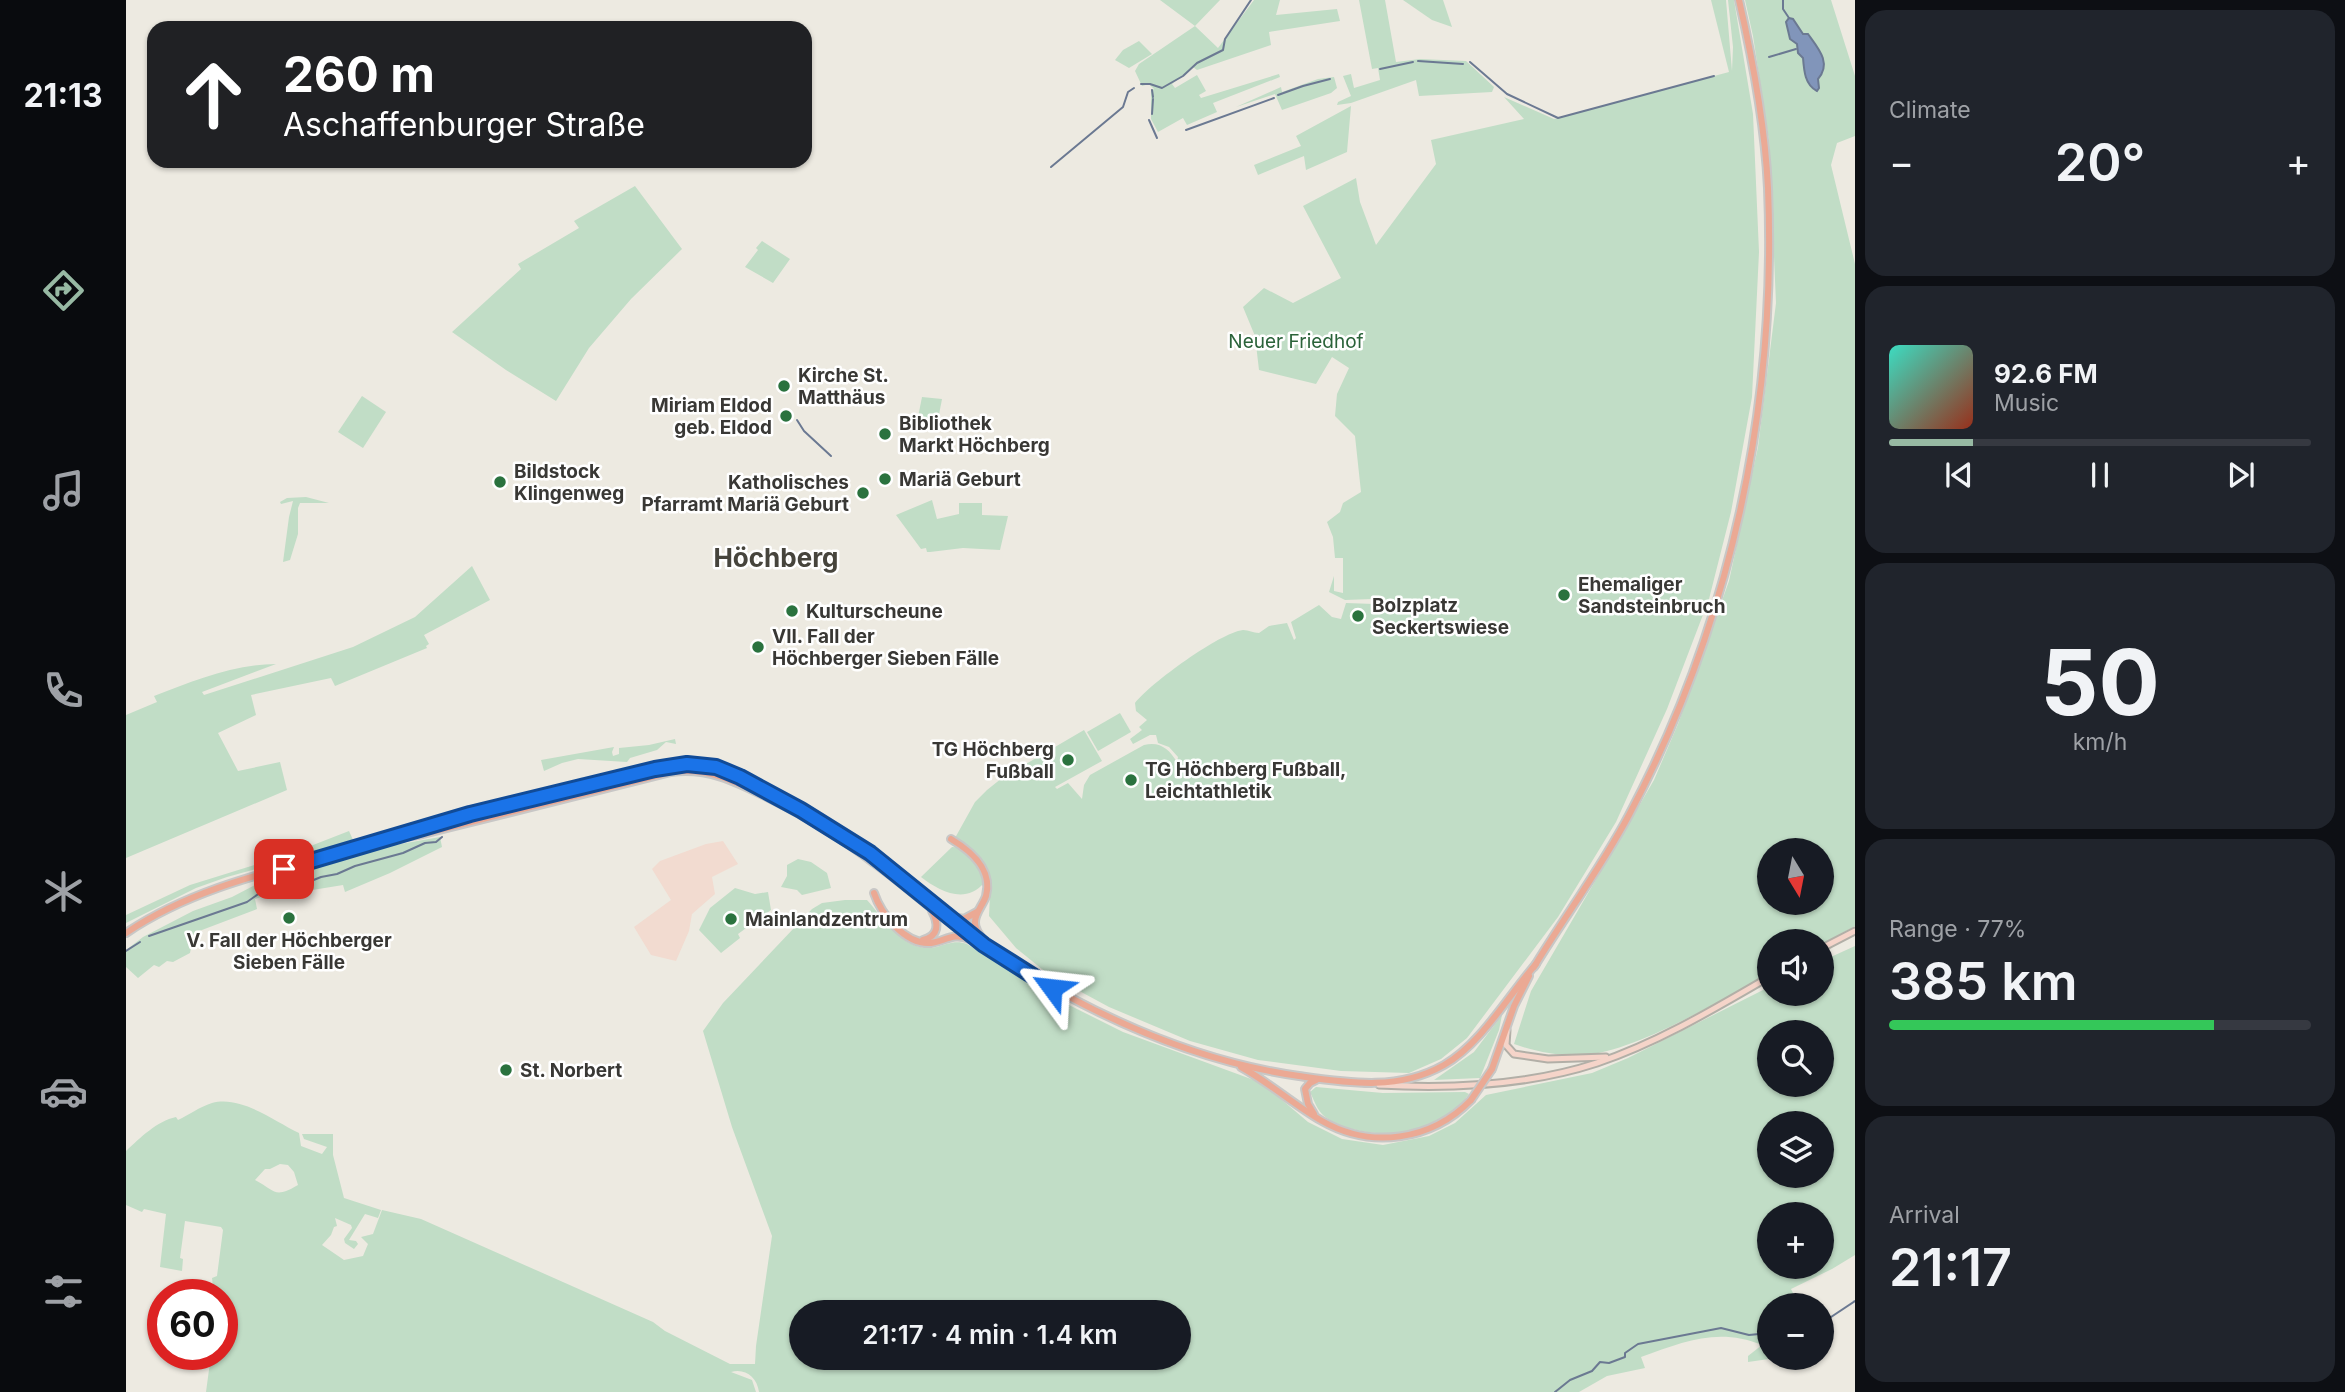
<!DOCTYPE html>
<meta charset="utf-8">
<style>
:root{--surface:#171b24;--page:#20242c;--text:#f1f3f6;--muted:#9ea1a6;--line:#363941;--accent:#97b9a3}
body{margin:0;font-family:Inter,sans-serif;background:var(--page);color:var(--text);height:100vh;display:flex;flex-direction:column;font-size:26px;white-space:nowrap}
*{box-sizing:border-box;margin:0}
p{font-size:23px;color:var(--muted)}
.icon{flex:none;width:38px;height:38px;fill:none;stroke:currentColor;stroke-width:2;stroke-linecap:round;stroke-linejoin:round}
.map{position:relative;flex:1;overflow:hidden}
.details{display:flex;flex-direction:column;gap:10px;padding:10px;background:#0d0f14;width:490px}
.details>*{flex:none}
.banner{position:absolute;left:21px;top:21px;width:665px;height:147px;border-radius:21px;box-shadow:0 2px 5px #0004;background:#202124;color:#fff;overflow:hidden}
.needle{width:46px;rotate:170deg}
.tools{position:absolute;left:1631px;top:838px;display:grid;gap:14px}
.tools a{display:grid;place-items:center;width:77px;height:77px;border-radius:50%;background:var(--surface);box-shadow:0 2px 5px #0004;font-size:35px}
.speed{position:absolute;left:21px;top:1279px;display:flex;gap:14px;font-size:35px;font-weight:700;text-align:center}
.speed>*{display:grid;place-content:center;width:91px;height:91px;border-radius:50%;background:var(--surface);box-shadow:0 2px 5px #0004;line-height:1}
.speed .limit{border:10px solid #d22;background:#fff;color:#111}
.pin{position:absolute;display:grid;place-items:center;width:60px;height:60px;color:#fff;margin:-30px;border-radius:14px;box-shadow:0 4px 10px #0006}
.me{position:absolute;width:77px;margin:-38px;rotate:300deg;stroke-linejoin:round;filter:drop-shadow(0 0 5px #0008)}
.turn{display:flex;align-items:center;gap:24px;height:147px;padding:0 21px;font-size:32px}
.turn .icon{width:91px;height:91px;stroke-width:2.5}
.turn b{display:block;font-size:49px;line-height:60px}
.big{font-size:52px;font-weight:600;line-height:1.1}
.details .widget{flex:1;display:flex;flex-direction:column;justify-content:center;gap:10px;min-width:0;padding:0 24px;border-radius:21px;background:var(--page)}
.details .dial{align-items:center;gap:0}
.dial b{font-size:91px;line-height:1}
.song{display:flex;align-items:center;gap:21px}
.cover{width:84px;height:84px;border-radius:10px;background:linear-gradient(135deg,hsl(170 70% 55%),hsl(10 70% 35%))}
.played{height:7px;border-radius:4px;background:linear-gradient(90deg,var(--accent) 20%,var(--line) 20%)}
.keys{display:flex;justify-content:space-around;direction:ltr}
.heat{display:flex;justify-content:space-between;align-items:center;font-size:38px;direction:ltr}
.charge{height:10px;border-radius:5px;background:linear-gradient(90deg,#34c759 77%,var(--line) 0)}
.trip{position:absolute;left:663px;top:1300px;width:402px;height:70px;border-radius:35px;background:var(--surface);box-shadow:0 2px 5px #0004;font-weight:600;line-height:70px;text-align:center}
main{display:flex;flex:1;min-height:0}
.dock{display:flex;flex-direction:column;width:126px;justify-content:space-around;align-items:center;background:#090b0e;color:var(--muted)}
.dock .icon{width:49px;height:49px}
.dock .active{color:var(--accent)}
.dock b{font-size:32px;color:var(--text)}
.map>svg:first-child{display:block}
.education{fill:#f2dbd0}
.green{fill:#c1ddc6;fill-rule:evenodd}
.water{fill:#8195ba;stroke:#6b7992;stroke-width:2}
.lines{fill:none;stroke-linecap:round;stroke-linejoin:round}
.stream{stroke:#6b7992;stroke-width:2}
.secondary-casing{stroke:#b2afa7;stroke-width:9}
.primary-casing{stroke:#c8c7c6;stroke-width:10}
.secondary{stroke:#f5d4c9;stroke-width:5}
.primary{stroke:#eba994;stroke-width:6}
.primary-bridge-casing{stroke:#c8c7c6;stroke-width:10;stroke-linecap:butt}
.primary-bridge{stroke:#eba994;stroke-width:6}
.route-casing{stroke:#114b97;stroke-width:18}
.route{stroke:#1a73e8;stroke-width:12}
.poi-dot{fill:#2a723e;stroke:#fff;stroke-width:2.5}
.labels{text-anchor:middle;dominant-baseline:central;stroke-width:5;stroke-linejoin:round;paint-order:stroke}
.park-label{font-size:19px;fill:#2b633a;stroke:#fff}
.poi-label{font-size:19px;font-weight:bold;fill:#393835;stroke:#fff;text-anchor:start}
.district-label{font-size:26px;font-weight:bold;fill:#46443c;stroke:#fff}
</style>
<main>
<nav class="dock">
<b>21:13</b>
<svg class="icon active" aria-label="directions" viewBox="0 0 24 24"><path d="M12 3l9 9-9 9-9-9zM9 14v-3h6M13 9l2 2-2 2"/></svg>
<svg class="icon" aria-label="music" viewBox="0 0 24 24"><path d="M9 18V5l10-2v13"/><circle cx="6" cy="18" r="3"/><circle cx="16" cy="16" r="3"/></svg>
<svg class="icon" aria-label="phone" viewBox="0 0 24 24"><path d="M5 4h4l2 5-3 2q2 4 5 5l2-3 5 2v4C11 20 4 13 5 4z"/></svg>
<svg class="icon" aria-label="climate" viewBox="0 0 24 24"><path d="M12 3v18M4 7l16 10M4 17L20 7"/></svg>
<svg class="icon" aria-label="car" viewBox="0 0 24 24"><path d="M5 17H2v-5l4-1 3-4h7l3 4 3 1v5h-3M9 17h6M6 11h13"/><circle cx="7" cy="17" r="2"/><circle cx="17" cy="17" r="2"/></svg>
<svg class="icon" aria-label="filters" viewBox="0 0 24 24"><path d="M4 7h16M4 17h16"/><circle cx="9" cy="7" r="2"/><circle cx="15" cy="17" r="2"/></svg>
</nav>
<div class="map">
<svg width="1729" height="1392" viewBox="0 0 1729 1392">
<rect width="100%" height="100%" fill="#edeae1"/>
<path class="education" d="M597 841 612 864 586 877 589 894 566 914 563 931 550 961 525 955 508 927 545 900 526 869 534 861 580 844Z"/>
<g class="green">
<path d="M1034 0H1094L1069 26 1092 48 1128 0H1154L1150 15 1211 9 1214 21 1143 32 1145 45 1071 70 1067 67 1046 84 1049 88 1071 75 1080 91 1073 95 1075 98 1153 74 1154 77 1087 103 1091 112 1061 125 1057 118 1032 132 1025 119V91L1028 89 1023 84 1016 86 1009 71 1013 64 1069 26Z"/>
<path d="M1233 0H1259L1270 62 1294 59 1340 61 1368 87 1366 92 1293 96 1290 80 1225 103 1211 105 1212 102 1225 96 1217 76 1225 74 1228 88 1254 80 1252 68 1246 69Z"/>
<path d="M1277 0H1317L1326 27 1306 20Z"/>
<path d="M1585 0H1600L1606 71 1607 47 1602 0H1608L1627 114 1633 252 1626 397 1605 512 1583 599 1541 709 1490 822 1432 917 1341 1038 1315 1059 1283 1073 1215 1071 1132 1060 1064 1041 983 1007 922 974 890 948 863 916C865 875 867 861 829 838L849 802 861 790 876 778 958 730 976 761 929 787 931 789 942 783 956 799 958 785 964 775 1018 745C1034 741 1043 749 1051 762L1052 757 1043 747 1032 743 1030 735H1024L1007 744 1004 739 1016 730 1013 727 1021 720 1010 711 1009 703C1025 683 1093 633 1117 630 1123 630 1127 633 1133 633L1143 626 1161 623 1168 640 1170 638 1165 622 1193 605 1206 617 1215 619 1220 603 1248 604 1246 599 1219 600 1203 592 1208 576V591L1217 593V558H1209L1207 537 1201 522 1214 512 1217 503 1235 492 1229 436 1209 416 1211 394 1223 368 1206 357 1190 384 1133 370 1129 336 1117 307 1138 288 1167 303 1215 278 1177 206 1230 178 1234 202 1250 245 1310 164 1305 140 1398 119 1378 97 1428 119 1603 72Z"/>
<path d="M1619 0H1705L1729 76V136L1711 143 1705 165 1729 264V926L1696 944V942H1643V973C1597 999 1508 1053 1456 1055 1432 1056 1410 1052 1388 1044L1405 991 1528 780 1552 724 1603 581 1632 447 1650 303 1643 141 1627 36ZM1643 850H1696V903H1643Z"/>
<path d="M1013 41 1026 54 1003 68 989 60 997 50Z"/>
<path d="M1208 77 1211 88 1205 93 1156 110 1149 94 1110 107 1155 87 1156 92 1192 79Z"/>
<path d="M1225 106 1221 152 1180 170 1178 156 1132 175 1128 165 1175 146 1170 136Z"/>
<path d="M509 186 556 249 505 299 463 348 430 401 380 370 326 332 395 269 392 264 453 228 448 221Z"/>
<path d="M636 241 664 259 647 283 619 267 632 250 630 248Z"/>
<path d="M236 396 260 412 237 448 212 432Z"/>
<path d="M796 397 816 399 811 425 790 427Z"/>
<path d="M180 497 203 503H174L172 508V534L164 560 157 562 163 517 167 501 155 504 154 502 161 498Z"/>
<path d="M806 500 811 519 833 514V503H856V515L882 516 874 550 837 548 804 552H801L800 548 795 549 770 515Z"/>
<path d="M346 566 364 600 298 635 303 644 300 646 301 648 209 686 205 678 125 695 130 715 92 733 112 771 154 762 161 790 0 858V715L31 702 28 696C67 681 108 664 150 664L76 692 78 695 227 647 289 617Z"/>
<path d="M994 713 1005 732 972 751 961 732Z"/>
<path d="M549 739 550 744 540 742 531 750 504 758 501 762 452 759 436 763 418 771 415 760 488 747 486 752 487 756 493 754V748L523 745Z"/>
<path d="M223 831 228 842 101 877 70 888 0 923V915L64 885 164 854Z"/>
<path d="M314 837 316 847 264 873 219 892 217 885 162 894 147 893 129 899 131 909 68 933 64 953 47 962 41 961 33 967 28 965 12 978 0 967V950L17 937 67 911 106 897 137 881 252 848Z"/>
<path d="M826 847C846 847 854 866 858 883 839 905 813 891 795 877Z"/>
<path d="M672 859 685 862 701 873 705 888 676 895 671 890 655 887 661 876V865Z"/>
<path d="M609 888 629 894 642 892 645 910 612 934 614 938 595 953 573 930 584 908Z"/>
<path d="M719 900H741C759 920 779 954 810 947 822 944 829 940 841 944L919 993 997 1032 1136 1083 1182 1122 1216 1139 1257 1145 1303 1136 1329 1123 1360 1095 1466 1073 1502 1058 1643 987V994H1696V961L1729 946V1255L1706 1269 1665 1289 1673 1305 1643 1306V1358H1650L1622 1362V1356L1636 1345C1592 1327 1557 1342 1515 1357L1519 1368 1481 1376 1453 1392H633C631 1377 619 1368 605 1372L626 1380 630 1392H80L85 1355 96 1354V1295H88L86 1278 91 1276 97 1230 95 1227 59 1221 54 1258 57 1259 56 1271 34 1267 40 1214 18 1209 16 1212 0 1205V1151C14 1138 31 1121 50 1117L52 1120C63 1115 73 1107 86 1103 115 1095 148 1121 173 1133L175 1146 196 1154 201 1147 178 1139 176 1134H207V1155L218 1198 255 1210 252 1218 239 1214 223 1240 230 1241 232 1244 228 1249 219 1243 218 1239 226 1228 225 1225 209 1218 211 1226 208 1227 205 1235 196 1245 218 1260 237 1256 242 1244 235 1237 247 1234 256 1210 295 1219 527 1322 539 1331 604 1364H629L630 1346 646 1236 606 1127 577 1031 597 1003 686 909 696 903ZM1643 1032H1696V1085H1643ZM1643 1124H1696V1176H1643ZM154 1164 162 1165 168 1172 172 1185C148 1199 150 1191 129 1180L139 1169H144ZM1643 1214H1696V1267H1643ZM676 1312H1054V1358H676Z"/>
<path d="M1376 1015 1373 1030 1354 1078 1308 1080 1348 1052Z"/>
<path d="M1190 1087 1257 1093 1339 1092 1343 1094C1333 1108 1318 1121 1302 1128 1274 1138 1222 1135 1198 1116 1191 1110 1188 1100 1184 1092Z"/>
</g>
<path class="water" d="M1663 18 1667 19 1677 34H1682C1692 48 1706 63 1692 79L1693 88 1691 91C1679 85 1678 71 1677 58L1672 53 1671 44 1664 39 1660 22Z"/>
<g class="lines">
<g class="stream">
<path d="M1657 0V9L1663 18"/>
<path d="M1643 57 1670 49"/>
<path d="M1292 61 1337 64"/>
<path d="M1344 62 1381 94 1432 118 1588 76"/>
<path d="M1254 69 1287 62"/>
<path d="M1015 84H1024L1036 88 1057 76 1071 63 1097 50 1099 39 1125 0"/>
<path d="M1026 90 1027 97"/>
<path d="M1152 95 1177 86 1204 79"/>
<path d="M1026 114 1027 99"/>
<path d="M1023 120 1031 138"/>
<path d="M1060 130 1148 98"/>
<path d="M925 167 997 107 1002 92 1008 88"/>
<path d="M671 420 678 431 705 456"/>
<path d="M23 936 121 902 138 890H163L195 877 211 874 229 866 277 853 299 843 310 842 316 837"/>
<path d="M0 951 14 942"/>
<path d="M1696 1323 1729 1301"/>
<path d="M1429 1392 1444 1380 1466 1371 1474 1362 1483 1363 1499 1357V1353L1512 1344 1595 1328 1623 1335 1643 1333"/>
</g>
<g class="secondary-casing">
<g id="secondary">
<path d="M1696 948 1729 931"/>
<path d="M1381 1030 1380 1045 1388 1054 1422 1059 1480 1057"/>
<path d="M1253 1085C1325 1089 1401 1086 1471 1063 1531 1043 1588 1009 1643 977"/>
</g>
</g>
<g class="primary-casing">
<g id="primary">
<path d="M274 834C336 813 400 800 464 785 498 776 543 760 578 765 603 769 624 783 646 794 721 834 784 884 850 936"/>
<path d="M825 839C845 851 867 869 860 896 857 905 849 913 849 922 848 931 857 939 862 946"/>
<path d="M252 842 297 834 545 772C583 767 611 782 645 799 681 817 716 838 748 863 775 882 800 905 827 925 848 941 871 955 894 969 980 1021 1073 1062 1173 1076 1223 1083 1272 1091 1318 1065 1355 1044 1382 996 1410 964"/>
<path d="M748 893C755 914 779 945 805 943 819 941 828 932 843 939"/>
<path d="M826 917 838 919 851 912"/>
<path d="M0 933C75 882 168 867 254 841"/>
<path d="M797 940C813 936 813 924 806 911"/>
<path d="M1408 967C1439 916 1475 868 1503 815 1605 623 1651 405 1642 188 1639 125 1627 61 1613 0"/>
<path d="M1115 1067C1144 1083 1168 1105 1196 1121 1245 1149 1305 1141 1345 1100"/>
<path d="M1366 1069 1388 1006 1403 976"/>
<path d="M1188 1114 1182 1104 1179 1089 1184 1083 1190 1080"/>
</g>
</g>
<use href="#secondary" class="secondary"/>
<use href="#primary" class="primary"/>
<g class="primary-bridge-casing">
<path id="primary-bridge" d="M1345 1100 1366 1069"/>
</g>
<use href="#primary-bridge" class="primary-bridge"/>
</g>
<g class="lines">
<g class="route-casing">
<path id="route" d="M158 869 344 814 529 769 561 764 590 767 614 777 675 810 744 853 858 945 926 988"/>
</g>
<use href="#route" class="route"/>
</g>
<g class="poi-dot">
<circle cx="658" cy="386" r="7"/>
<circle cx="660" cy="416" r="7"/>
<circle cx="759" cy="434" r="7"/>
<circle cx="759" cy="479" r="7"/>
<circle cx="374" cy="482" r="7"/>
<circle cx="737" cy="493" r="7"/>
<circle cx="1438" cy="595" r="7"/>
<circle cx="666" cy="611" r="7"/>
<circle cx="1232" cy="616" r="7"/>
<circle cx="632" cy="647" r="7"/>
<circle cx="942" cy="760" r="7"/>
<circle cx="1005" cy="780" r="7"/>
<circle cx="163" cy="918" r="7"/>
<circle cx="605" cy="919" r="7"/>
<circle cx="380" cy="1070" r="7"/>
</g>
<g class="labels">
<g class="park-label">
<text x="1170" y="341">Neuer Friedhof</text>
</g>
<g class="poi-label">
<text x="672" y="375">Kirche St.<tspan x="672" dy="22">Matthäus</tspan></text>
<text x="646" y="405" text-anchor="end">Miriam Eldod<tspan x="646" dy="22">geb. Eldod</tspan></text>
<text x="773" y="423">Bibliothek<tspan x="773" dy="22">Markt Höchberg</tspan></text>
<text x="388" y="471">Bildstock<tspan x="388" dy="22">Klingenweg</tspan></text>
<text x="773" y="479">Mariä Geburt</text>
<text x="723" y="482" text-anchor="end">Katholisches<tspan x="723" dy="22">Pfarramt Mariä Geburt</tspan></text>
<text x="1452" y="584">Ehemaliger<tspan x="1452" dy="22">Sandsteinbruch</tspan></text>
<text x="1246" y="605">Bolzplatz<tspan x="1246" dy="22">Seckertswiese</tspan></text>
<text x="680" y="611">Kulturscheune</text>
<text x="646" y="636">VII. Fall der<tspan x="646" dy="22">Höchberger Sieben Fälle</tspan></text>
<text x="928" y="749" text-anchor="end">TG Höchberg<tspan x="928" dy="22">Fußball</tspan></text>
<text x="1019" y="769">TG Höchberg Fußball,<tspan x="1019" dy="22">Leichtathletik</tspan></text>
<text x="619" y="919">Mainlandzentrum</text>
<text x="163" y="940" text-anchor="middle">V. Fall der Höchberger<tspan x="163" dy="22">Sieben Fälle</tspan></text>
<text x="394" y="1070">St. Norbert</text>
</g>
<g class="district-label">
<text x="650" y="557">Höchberg</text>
</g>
</g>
</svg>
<div class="tools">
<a><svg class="needle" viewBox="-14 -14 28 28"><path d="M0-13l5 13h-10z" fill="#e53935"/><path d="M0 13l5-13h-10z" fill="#9ea1a6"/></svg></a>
<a><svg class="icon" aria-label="sound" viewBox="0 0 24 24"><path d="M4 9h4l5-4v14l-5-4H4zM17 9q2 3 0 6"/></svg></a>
<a><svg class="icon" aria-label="search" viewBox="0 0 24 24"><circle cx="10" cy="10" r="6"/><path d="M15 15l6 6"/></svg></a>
<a><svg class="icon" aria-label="layers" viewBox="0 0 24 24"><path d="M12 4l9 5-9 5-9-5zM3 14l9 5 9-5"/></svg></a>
<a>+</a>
<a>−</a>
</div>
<div class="speed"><div class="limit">60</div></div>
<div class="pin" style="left:158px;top:869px;background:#d93025"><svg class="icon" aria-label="arrive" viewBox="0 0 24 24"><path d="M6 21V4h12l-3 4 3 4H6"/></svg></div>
<svg class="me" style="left:926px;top:988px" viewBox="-20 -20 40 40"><path d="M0-17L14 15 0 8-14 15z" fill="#1a73e8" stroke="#fff" stroke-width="4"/></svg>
<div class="trip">21:17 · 4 min · 1.4 km</div>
<div class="banner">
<div class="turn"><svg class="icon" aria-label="ahead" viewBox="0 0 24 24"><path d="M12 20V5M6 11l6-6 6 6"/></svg><div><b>260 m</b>Aschaffenburger Straße</div></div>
</div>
</div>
<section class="details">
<div class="widget"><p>Climate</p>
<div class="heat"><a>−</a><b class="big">20°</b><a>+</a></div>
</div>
<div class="widget">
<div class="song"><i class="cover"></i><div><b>92.6 FM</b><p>Music</p></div></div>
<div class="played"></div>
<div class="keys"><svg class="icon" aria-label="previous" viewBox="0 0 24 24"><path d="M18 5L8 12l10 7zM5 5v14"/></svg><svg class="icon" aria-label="pause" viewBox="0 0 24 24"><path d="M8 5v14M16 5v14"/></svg><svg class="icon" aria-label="next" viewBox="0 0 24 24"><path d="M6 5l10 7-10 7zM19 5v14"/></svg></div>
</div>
<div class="widget dial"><b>50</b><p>km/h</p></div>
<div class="widget"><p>Range · 77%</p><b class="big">385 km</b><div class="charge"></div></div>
<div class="widget"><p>Arrival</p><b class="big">21:17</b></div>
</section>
</main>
